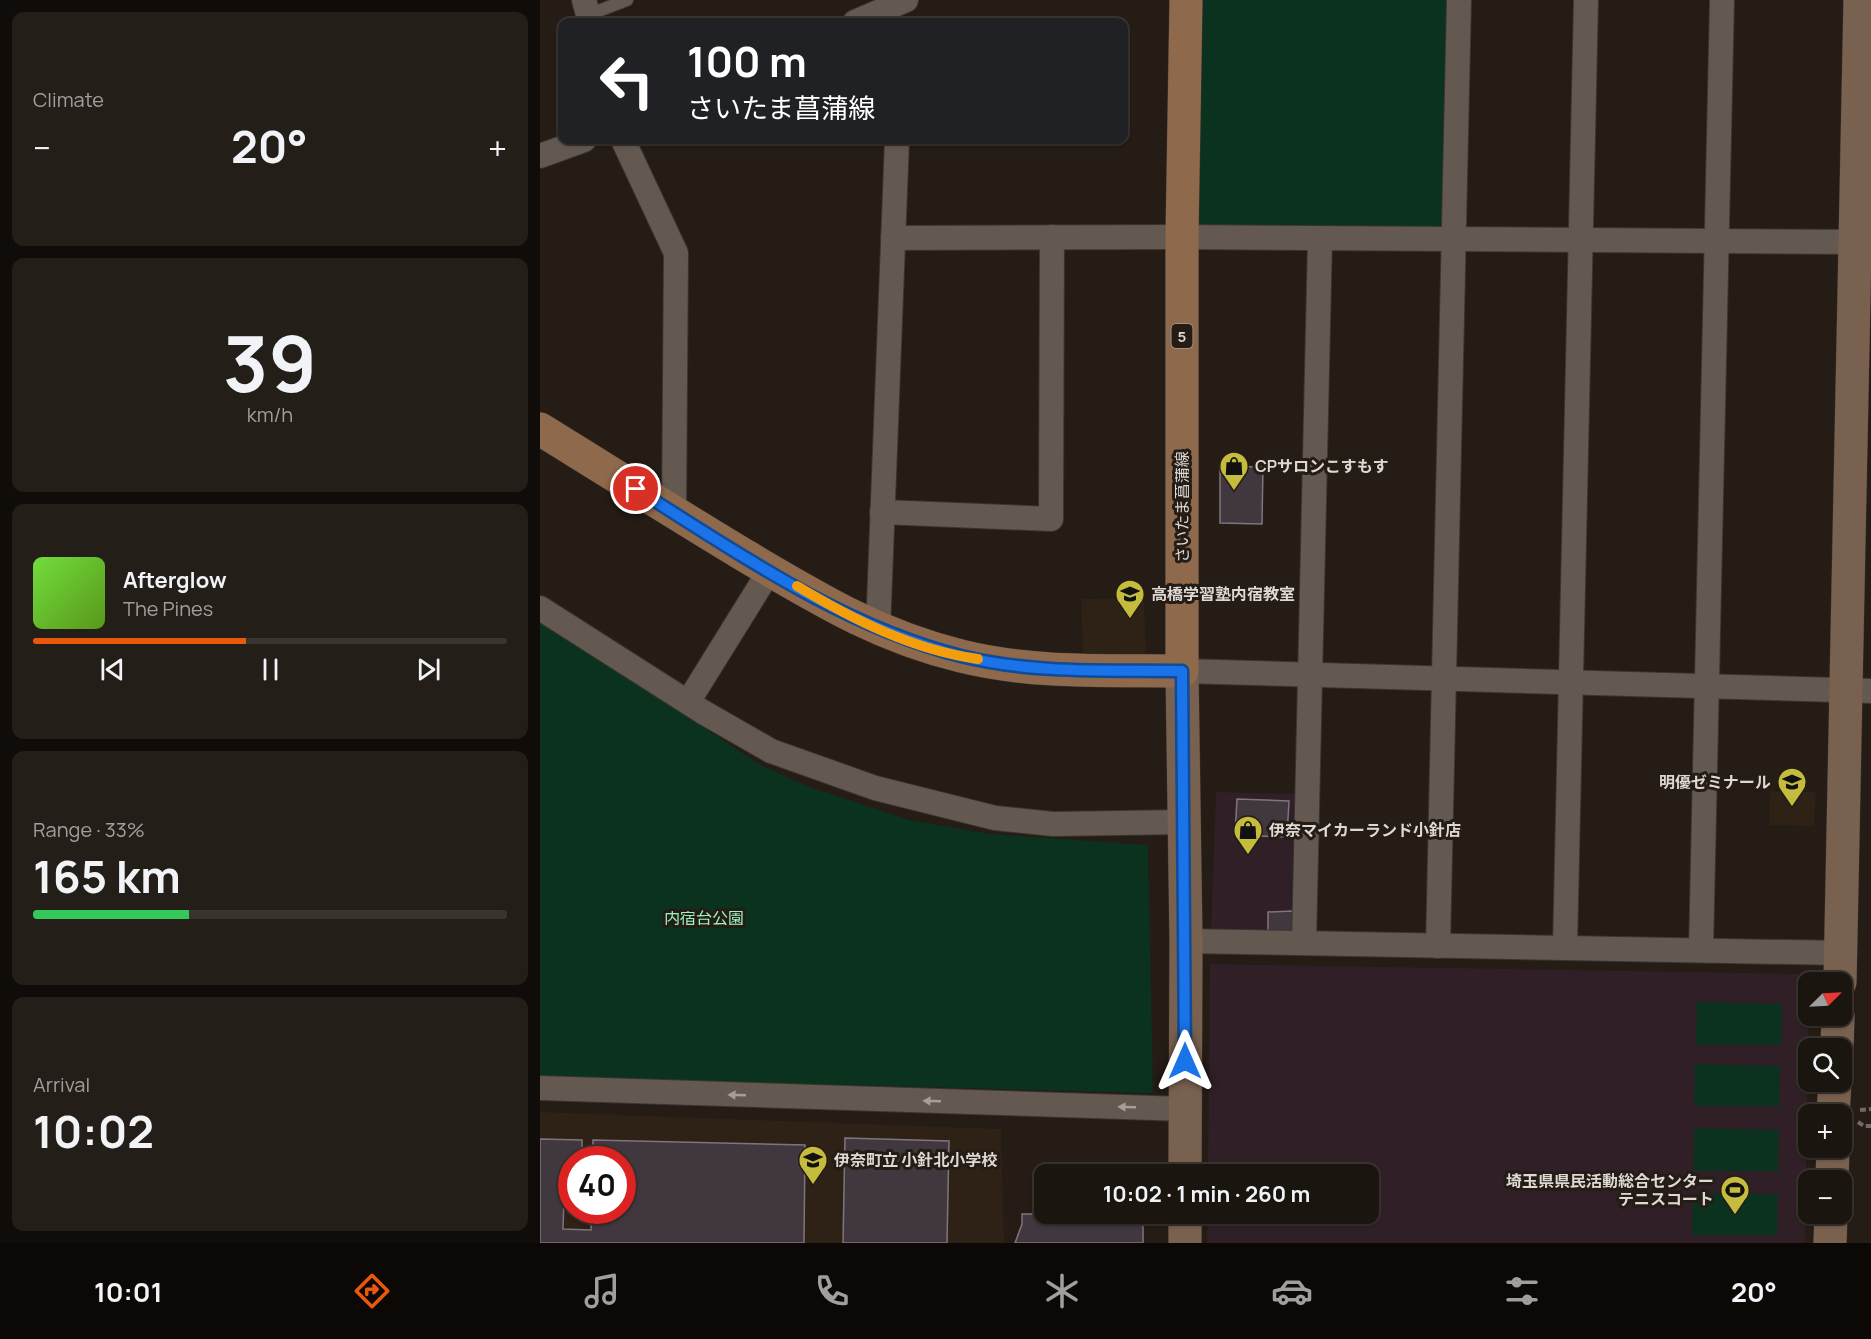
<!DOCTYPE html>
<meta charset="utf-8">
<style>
:root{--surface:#1b1510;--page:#241e19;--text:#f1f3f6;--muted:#a09f9f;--line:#393430;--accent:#ea580c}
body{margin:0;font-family:Manrope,"Noto Sans JP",sans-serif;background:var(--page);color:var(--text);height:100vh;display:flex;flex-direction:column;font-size:22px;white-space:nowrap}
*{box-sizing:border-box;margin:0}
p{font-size:20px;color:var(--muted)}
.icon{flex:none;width:33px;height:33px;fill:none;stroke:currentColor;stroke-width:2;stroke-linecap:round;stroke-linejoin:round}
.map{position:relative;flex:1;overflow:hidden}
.details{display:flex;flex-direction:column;gap:12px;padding:12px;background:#0f0c09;width:540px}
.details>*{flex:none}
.guide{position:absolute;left:18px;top:18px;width:570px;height:126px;border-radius:12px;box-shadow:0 2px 4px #0004,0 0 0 2px var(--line);background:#202124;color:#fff;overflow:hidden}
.needle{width:39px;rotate:66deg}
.buttons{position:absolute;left:1258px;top:972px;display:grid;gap:12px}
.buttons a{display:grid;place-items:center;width:54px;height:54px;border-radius:12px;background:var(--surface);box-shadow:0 2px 4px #0004,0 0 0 2px var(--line);font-size:30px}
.speed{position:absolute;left:18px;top:1146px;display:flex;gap:12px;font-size:30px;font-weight:700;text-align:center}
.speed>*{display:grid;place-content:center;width:78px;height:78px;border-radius:50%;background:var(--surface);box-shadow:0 2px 4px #0004,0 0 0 2px var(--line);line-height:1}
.speed .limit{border:9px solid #d22;background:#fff;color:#111}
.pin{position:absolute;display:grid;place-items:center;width:51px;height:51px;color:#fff;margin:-26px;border:3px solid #fff;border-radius:50%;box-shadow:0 2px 6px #0007}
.me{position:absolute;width:66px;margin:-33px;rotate:0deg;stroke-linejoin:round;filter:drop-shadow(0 0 4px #0008)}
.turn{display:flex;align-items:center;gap:21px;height:126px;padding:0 30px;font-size:27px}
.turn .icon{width:78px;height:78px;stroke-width:2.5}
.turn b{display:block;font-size:42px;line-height:51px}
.big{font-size:45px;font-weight:700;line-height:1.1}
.details .widget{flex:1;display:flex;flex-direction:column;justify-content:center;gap:9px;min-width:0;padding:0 21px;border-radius:12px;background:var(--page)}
.details .dial{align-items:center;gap:0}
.dial b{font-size:78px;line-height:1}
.song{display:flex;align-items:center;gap:18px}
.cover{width:72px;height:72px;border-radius:9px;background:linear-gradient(135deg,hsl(100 70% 55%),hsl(90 70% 35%))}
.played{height:6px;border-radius:3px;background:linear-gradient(90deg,var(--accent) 45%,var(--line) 45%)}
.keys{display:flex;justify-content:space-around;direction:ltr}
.heat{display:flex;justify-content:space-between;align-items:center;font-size:33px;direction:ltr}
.charge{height:9px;border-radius:4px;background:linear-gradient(90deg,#34c759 33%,var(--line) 0)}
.trip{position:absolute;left:494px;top:1164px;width:345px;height:60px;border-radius:12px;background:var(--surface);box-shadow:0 2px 4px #0004,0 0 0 2px var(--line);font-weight:700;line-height:60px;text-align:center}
.tabs{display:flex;height:96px;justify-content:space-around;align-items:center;background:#0b0806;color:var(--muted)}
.tabs .icon{width:42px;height:42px}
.tabs .active{color:var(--accent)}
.tabs b{font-size:27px;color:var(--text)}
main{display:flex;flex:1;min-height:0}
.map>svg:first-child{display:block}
.commercial{fill:#301f27}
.built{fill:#2e2116;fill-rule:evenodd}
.green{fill:#0b321f}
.building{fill:#41373f;stroke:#80757d;stroke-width:1.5}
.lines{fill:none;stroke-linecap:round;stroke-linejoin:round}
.lane-casing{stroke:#3b3531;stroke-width:14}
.street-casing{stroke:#3b3531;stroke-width:26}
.secondary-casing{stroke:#3b3531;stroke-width:34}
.primary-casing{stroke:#3b3531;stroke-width:34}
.path{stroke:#706a64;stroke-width:4;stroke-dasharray:6 3;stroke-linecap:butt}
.lane{stroke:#635951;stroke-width:12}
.street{stroke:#635951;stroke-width:24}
.secondary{stroke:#79614f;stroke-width:33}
.primary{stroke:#8f694c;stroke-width:33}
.oneway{fill:#a69f98}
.route-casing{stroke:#114b97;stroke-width:15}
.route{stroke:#1a73e8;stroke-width:10}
.slow{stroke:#f59e0b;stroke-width:10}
.labels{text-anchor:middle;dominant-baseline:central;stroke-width:6;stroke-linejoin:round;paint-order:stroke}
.shield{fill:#241c15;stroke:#a6a09a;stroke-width:1.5}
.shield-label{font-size:15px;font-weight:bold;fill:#ddd8d3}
.poi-label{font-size:16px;font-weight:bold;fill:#ddd8d3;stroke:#241c15;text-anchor:start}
.street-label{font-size:16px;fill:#ddd8d3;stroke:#241c15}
.park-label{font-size:16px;fill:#99f5c0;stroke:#241c15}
</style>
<main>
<section class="details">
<div class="widget"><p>Climate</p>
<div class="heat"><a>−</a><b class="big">20°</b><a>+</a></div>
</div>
<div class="widget dial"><b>39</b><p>km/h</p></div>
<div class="widget">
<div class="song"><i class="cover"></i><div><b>Afterglow</b><p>The Pines</p></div></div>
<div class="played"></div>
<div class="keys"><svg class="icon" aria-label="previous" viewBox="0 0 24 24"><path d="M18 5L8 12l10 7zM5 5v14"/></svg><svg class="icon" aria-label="pause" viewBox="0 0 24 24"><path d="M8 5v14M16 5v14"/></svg><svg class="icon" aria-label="next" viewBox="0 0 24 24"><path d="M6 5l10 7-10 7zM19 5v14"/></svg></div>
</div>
<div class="widget"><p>Range · 33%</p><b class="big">165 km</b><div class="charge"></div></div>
<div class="widget"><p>Arrival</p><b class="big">10:02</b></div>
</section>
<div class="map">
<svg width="1331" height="1243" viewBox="0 0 1331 1243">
<rect width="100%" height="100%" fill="#241c15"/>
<g class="commercial">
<path d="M676 792 757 794V935L671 931Z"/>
<path d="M670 964 1269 974 1265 1243H667L668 1214H828V1174H668Z"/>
</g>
<g class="built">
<path d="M604 598 606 653 543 654 541 599Z"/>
<path d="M1230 791 1276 792 1274 826 1229 825Z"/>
<path d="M0 1112 461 1129 464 1243H0ZM32 1160H82V1210H32Z"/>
</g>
<g class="green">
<path d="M646 0H919L914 239 642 237Z"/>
<path d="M0 619 219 764 267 786 369 820 450 834 608 845 613 1093 0 1077Z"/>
<path d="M1157 1002 1242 1004 1241 1045H1156Z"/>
<path d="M1155 1064 1240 1066 1239 1106H1154Z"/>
<path d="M1154 1128 1239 1130 1238 1171H1153Z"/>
<path d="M1153 1193 1238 1194 1237 1235H1152Z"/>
</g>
<g class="building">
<path d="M680 466 723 467 722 524 680 523Z"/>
<path d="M697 799 749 801 747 837 695 835Z"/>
<path d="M753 911 754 932 728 933V912Z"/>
<path d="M305 1138 409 1141 407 1243H303Z"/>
<path d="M0 1139 42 1140V1160H32V1200L24 1199 23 1229 51 1230 52 1210H82V1160H53V1140L265 1145 264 1243H0Z"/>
<path d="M482 1214H603V1243H475L482 1224Z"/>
</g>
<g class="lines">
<g class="lane-casing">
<path id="lane" d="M48 15 87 0"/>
</g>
<g class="street-casing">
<g id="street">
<path d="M44 0 50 22"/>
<path d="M315 22 366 0"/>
<path d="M83 140 136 253 134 513"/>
<path d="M0 156 44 140"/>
<path d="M353 238 642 237 1316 242"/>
<path d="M342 512 511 519 512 237"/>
<path d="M0 608 163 712 231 751 335 788 455 818 513 824 644 822"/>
<path d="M338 630 357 140"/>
<path d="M642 671 1331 691"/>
<path d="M148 702 230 570"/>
<path d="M646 941 1301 953"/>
<path d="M764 943 780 238"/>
<path d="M898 946 919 0"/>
<path d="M1025 948 1046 0"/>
<path d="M1161 950 1182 0"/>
<path d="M0 1088 645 1109"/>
</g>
</g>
<g class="secondary-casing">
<g id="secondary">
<path d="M642 671 646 941 645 1174"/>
<path d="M1300 982 1320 0"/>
<path d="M1297 1048 1298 1016"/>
<path d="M1293 1114 1295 1082"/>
<path d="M1292 1180 1293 1148"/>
<path d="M645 1243V1214"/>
<path d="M1290 1243 1291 1214"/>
</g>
</g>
<g class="primary-casing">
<path id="primary" d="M0 429C68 471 136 514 204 555 277 598 338 636 421 656 493 674 569 670 642 671V237L646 0"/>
</g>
<g class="path">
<path d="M1320 1110 1331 1109"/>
<path d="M1318 1122 1324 1126H1331"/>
</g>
<use href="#lane" class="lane"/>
<use href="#street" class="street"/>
<use href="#secondary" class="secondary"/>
<use href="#primary" class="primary"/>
</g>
<defs><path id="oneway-solid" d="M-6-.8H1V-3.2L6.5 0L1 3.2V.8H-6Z" transform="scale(1.5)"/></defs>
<g class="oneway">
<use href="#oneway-solid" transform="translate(197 1095) rotate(-178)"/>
<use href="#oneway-solid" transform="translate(392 1101) rotate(-178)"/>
<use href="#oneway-solid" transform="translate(587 1107) rotate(-178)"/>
</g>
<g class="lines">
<g class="route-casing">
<path id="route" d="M96 489C198 553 302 626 421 656 492 674 570 670 642 671L645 1061"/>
</g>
<use href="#route" class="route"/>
<path class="slow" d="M257 586C312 619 373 650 438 659"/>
</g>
<defs>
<g id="shop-pin" transform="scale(1.5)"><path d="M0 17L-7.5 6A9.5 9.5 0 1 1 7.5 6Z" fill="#c5bc3d" stroke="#241c15"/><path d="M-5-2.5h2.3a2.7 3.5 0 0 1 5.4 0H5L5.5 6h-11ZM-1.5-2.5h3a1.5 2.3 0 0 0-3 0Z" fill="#111"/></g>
<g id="school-pin" transform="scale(1.5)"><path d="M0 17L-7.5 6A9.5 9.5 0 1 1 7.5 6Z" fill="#c5bc3d" stroke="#241c15"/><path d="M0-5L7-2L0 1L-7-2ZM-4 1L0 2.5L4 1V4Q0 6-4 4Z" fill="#111"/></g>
<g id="stadium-pin" transform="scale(1.5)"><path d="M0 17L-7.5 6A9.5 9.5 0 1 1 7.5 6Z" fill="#c5bc3d" stroke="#241c15"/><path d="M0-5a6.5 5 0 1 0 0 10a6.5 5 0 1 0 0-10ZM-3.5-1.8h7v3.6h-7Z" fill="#111"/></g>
</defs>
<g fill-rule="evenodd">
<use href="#shop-pin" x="694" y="466"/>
<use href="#school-pin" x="590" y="594"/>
<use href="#school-pin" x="1252" y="782"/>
<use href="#shop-pin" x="708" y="830"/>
<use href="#school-pin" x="273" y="1160"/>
<use href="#stadium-pin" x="1195" y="1190"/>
</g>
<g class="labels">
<rect class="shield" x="631.5" y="324" width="21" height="24" rx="4.5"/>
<g class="shield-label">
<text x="642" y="336">5</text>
</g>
<g class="poi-label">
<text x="715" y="466">CPサロンこすもす</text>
<text x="611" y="594">高橋学習塾内宿教室</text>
<text x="1231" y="782" text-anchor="end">明優ゼミナール</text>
<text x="729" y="830">伊奈マイカーランド小針店</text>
<text x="294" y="1160">伊奈町立 小針北小学校</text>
<text x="1174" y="1181" text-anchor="end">埼玉県県民活動総合センター<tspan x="1174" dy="18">テニスコート</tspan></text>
</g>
<g class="street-label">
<text transform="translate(642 507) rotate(-90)">さいたま菖蒲線</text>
</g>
<g class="park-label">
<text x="164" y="918">内宿台公園</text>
</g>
</g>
</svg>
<div class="buttons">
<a><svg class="needle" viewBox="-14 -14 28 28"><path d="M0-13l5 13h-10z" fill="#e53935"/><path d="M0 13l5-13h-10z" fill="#a09f9f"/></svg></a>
<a><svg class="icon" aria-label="search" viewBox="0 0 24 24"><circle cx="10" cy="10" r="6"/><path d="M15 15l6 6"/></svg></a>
<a>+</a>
<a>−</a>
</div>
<div class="speed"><div class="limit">40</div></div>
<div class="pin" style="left:96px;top:489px;background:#d93025"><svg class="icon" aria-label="arrive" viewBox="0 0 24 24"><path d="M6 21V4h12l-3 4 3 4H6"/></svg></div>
<svg class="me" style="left:645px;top:1061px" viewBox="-20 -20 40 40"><path d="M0-17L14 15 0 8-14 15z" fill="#1a73e8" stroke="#fff" stroke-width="4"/></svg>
<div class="trip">10:02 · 1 min · 260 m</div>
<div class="guide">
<div class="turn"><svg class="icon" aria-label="left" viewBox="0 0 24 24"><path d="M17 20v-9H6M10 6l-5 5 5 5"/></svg><div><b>100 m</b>さいたま菖蒲線</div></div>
</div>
</div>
</main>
<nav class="tabs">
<b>10:01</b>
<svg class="icon active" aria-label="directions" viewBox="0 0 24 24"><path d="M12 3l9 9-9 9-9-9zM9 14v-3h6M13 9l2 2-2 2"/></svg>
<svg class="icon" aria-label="music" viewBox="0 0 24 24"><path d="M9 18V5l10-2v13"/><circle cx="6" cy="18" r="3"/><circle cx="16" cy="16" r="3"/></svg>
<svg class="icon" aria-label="phone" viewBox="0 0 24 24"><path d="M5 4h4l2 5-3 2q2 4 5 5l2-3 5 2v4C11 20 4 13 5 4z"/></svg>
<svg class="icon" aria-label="climate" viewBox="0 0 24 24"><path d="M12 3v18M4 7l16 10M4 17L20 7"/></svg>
<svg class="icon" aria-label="car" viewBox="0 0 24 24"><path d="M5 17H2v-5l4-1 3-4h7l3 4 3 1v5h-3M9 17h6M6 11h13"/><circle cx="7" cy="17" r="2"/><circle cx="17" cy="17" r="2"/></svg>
<svg class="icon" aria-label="filters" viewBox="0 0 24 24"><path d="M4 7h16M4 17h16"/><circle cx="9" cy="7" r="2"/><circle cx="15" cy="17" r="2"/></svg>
<b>20°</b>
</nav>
